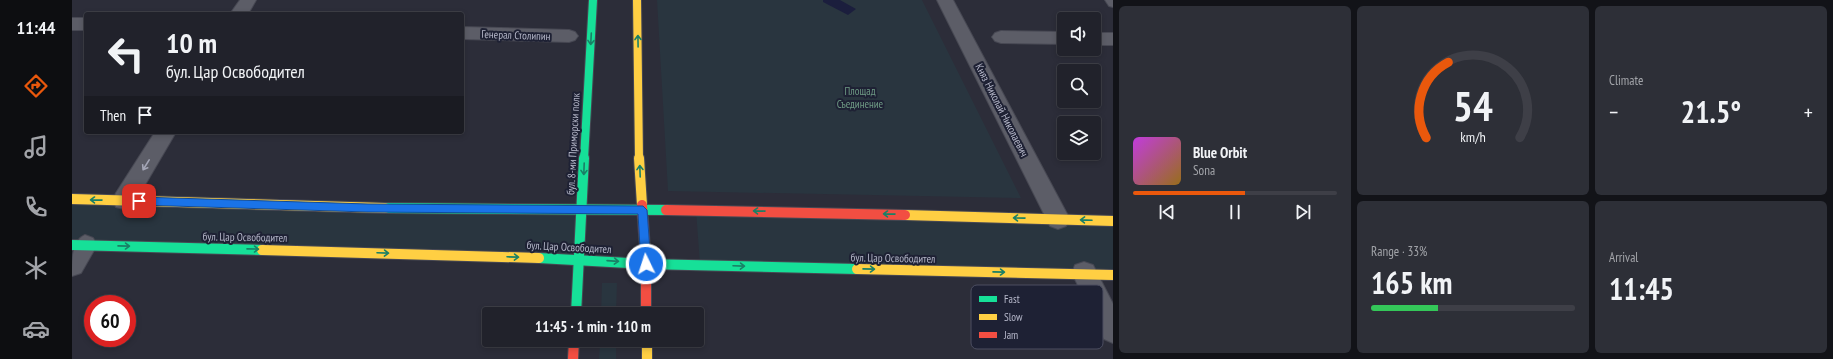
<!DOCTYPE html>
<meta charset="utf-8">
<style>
:root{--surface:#21222b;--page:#2d2f37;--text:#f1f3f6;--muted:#a2a4a9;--line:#3e3f47;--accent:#ea580c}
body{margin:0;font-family:"PT Sans Narrow",sans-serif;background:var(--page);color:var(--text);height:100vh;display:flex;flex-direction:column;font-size:15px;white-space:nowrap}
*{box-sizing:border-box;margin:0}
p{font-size:13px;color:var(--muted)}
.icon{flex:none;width:22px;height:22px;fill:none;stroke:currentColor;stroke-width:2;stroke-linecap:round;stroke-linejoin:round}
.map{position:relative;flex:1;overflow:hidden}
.drawer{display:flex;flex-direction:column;gap:6px;padding:6px;background:#121318;width:720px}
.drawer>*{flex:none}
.top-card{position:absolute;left:12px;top:12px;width:380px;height:122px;border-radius:4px;box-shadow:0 2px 6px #0003,0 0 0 1px var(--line);background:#21222b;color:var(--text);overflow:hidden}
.buttons{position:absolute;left:985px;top:12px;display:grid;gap:8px}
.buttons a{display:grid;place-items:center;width:44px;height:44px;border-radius:4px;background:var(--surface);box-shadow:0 2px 6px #0003,0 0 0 1px var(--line);font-size:20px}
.speed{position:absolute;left:12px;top:295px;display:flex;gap:8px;font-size:20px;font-weight:700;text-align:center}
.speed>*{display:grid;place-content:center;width:52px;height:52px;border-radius:50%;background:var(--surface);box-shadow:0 2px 6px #0003,0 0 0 1px var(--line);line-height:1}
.speed .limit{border:6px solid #d22;background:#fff;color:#111}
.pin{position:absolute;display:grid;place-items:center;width:34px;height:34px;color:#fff;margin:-17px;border-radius:8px;box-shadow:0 2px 6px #0006}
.me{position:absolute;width:44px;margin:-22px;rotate:356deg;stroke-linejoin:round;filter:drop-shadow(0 0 3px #0008)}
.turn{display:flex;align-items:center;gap:14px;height:84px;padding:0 16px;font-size:18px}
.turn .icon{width:52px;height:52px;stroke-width:2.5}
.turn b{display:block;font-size:28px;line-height:34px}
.then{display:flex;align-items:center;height:38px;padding:0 16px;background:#0003;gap:8px;font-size:15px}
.big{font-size:30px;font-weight:600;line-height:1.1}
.drawer .widget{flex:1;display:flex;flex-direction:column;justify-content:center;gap:6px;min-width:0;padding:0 14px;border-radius:6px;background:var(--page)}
.drawer .dial{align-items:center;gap:0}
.dial svg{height:104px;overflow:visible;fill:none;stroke:var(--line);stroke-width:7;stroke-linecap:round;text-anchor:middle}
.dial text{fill:var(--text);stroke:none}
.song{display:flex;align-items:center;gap:12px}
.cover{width:48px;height:48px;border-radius:6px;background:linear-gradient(135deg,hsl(290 70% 55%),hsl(40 70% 35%))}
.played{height:4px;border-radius:2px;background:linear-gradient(90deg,var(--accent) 55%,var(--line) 55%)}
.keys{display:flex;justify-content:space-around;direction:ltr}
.heat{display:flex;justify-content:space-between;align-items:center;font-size:22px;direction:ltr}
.charge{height:6px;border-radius:3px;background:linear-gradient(90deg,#34c759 33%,var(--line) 0)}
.drawer .tiles{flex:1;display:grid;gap:6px;grid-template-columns:repeat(3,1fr)}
.widget:first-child{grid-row:span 2}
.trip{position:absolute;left:410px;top:307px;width:222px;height:40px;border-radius:4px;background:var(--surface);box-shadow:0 2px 6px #0003,0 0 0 1px var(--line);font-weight:600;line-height:40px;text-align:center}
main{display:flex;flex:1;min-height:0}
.tabs{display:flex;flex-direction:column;width:72px;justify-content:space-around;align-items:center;background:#0d0e11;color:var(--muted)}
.tabs .icon{width:28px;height:28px}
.tabs .on{color:var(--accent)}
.tabs b{font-size:18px;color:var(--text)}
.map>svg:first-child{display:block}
.green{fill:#29353f}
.water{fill:#1b1e3d}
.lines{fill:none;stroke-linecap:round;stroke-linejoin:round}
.lane-casing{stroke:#474853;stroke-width:2}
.street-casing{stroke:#474853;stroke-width:2}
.fast-far1-casing{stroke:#474853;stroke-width:10}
.fast-casing{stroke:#474853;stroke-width:12}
.slow-far1-casing{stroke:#474853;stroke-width:10}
.slow-casing{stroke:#474853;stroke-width:12}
.jam-casing{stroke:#474853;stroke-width:12}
.lane{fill:#5c5d67;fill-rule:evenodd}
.street{fill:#5c5d67;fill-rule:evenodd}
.fast-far1{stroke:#16e098;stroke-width:8}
.fast{stroke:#16e098;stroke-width:10}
.slow-far1{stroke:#ffcf43;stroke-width:8}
.slow{stroke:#ffcf43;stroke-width:10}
.jam{stroke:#f24e42;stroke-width:10}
.oneway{stroke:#1a8066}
.oneway2{stroke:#a4a6b6}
.route{fill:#1a73e8;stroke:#114b97}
.labels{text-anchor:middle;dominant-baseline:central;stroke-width:4;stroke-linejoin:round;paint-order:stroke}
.street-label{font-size:11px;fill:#b6b8ca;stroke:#1e2134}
.park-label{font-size:11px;fill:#6e9a84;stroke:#1e2134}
.key{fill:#1e2134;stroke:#4c4e61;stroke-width:1}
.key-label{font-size:11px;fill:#b6b8ca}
</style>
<main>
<nav class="tabs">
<b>11:44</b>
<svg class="icon on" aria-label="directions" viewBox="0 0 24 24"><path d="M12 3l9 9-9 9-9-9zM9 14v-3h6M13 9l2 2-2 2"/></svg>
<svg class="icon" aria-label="music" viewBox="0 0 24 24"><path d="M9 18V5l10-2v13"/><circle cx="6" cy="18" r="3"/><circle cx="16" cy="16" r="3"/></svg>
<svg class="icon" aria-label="phone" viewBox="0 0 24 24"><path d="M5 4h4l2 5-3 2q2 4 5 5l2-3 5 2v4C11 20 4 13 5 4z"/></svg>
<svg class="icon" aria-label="climate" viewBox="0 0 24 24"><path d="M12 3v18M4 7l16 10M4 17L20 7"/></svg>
<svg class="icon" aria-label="car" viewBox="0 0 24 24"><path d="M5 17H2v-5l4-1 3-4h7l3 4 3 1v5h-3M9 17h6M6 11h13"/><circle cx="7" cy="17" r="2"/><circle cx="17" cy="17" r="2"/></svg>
</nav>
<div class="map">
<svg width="1041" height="359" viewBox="0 0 1041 359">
<rect width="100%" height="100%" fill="#2c2d39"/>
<g class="green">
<path d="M585 0H850L949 198 596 191Z"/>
<path d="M0 199 510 210 507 259 0 245Z"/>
<path d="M624 210 1041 221V275L628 265Z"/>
<path d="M530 283H545L544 314H529Z"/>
<path d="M528 340H544V359H527Z"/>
</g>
<path class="water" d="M751 0H768L784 9 776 15 751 2Z"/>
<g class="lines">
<g class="lane-casing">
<path id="lane" d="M1033 0H1041V7L1037 6Z"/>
</g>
<g class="street-casing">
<g id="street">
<path d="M168 0H184L176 14H158Z"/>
<path d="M865 0H881L994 212 998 219 994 226 986 229 978 226Z"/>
<rect x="0" y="18" width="14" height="12"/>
<path d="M390 27 497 30 503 32 506 36 503 40 497 42 390 39Z"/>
<path d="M929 31 992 32V44L929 43 923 41 920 37 923 33Z"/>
<rect x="1022" y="33" width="19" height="12"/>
<path d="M83 132H104L60 207 52 209 44 207 41 200 44 193Z"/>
<path d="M13 235 21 238 25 245 9 273 0 276C0 258 0 241 13 235Z"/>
<path d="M1012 262 1021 265 1041 304V343L1032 339 1000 273 1003 265Z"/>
</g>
</g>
<g class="fast-far1-casing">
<path id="fast-far1" d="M512 159 521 0"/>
</g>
<g class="fast-casing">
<g id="fast">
<path d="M313 208 594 210"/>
<path d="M0 245 190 250"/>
<path d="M467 258 574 264 785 269"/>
<path d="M504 314 512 158"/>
</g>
</g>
<g class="slow-far1-casing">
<path id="slow-far1" d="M565 0 567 159"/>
</g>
<g class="slow-casing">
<g id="slow">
<path d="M567 158 570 205"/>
<path d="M0 199 313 208"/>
<path d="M833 215 1041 221"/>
<path d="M190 250 467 258"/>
<path d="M785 269 1041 275"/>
<path d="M575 340V359"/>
</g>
</g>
<g class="jam-casing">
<g id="jam">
<path d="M570 205 574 264V314"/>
<path d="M594 210 833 215"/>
<path d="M501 359 502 340"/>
</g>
</g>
<use href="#lane" class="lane"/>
<use href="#street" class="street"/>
<use href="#fast-far1" class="fast-far1"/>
<use href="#fast" class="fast"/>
<use href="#slow-far1" class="slow-far1"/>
<use href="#slow" class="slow"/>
<use href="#jam" class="jam"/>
</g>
<defs><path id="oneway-shaft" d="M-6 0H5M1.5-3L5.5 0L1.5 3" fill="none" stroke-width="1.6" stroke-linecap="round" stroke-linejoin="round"/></defs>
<g class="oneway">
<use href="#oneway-shaft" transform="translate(519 39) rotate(93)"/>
<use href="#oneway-shaft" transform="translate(566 41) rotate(-91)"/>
<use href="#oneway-shaft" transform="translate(512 169) rotate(92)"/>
<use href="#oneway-shaft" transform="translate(568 171) rotate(-92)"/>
<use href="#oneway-shaft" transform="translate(24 200) rotate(-179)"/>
<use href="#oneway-shaft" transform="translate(687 211) rotate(-179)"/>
<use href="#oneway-shaft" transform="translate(817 214) rotate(-179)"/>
<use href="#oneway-shaft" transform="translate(947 218) rotate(-179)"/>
<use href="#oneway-shaft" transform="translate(1014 220) rotate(-178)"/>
<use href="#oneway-shaft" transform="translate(52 246) rotate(1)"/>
<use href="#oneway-shaft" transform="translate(181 249) rotate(1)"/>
<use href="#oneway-shaft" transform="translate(311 253) rotate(2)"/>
<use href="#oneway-shaft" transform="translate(441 257) rotate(2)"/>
<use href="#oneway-shaft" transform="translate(541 261) rotate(4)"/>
<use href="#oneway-shaft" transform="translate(667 266) rotate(2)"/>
<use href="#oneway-shaft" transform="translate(797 269) rotate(1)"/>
<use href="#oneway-shaft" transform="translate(927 272) rotate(1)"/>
</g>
<use class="oneway2" href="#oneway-shaft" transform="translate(74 165) rotate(122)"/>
<path class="route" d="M67 197 296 204 571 206 575 210 579 264 577 267 574 268 570 267 569 264 566 214 296 212 67 205 62 201Z"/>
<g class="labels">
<g class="street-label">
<text transform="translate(444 35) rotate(2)">Генерал Столипин</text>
<text transform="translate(930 110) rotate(63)">Княз Николай Николаевич</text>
<text transform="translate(501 144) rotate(-87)">бул. 8-ми Приморски полк</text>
<text transform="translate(173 237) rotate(1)">бул. Цар Освободител</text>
<text transform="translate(497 247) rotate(3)">бул. Цар Освободител</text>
<text transform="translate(821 258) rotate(1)">бул. Цар Освободител</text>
</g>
<g class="park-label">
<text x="788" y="91">Площад<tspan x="788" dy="13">Съединение</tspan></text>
</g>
</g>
<rect x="899" y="285" width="132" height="64" rx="6" class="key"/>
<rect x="907" y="296" width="18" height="6" fill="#16e098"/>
<rect x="907" y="314" width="18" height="6" fill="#ffcf43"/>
<rect x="907" y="332" width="18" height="6" fill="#f24e42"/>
<g class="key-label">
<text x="932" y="303">Fast</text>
<text x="932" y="321">Slow</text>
<text x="932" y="339">Jam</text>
</g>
</svg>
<div class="buttons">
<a><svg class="icon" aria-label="sound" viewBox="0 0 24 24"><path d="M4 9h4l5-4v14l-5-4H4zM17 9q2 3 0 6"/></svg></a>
<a><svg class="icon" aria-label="search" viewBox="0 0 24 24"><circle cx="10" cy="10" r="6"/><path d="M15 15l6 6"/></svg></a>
<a><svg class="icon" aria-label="layers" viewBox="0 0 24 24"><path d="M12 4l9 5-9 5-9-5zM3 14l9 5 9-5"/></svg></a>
</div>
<div class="speed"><div class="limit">60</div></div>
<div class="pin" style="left:67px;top:201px;background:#d93025"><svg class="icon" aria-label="arrive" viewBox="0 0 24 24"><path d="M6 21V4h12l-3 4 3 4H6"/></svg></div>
<svg class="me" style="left:574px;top:264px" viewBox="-20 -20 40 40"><circle r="17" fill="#1a73e8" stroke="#fff" stroke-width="3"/><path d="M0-11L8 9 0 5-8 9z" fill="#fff"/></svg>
<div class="trip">11:45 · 1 min · 110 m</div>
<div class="top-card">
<div class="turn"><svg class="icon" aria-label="left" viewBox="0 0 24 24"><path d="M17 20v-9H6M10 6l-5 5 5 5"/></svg><div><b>10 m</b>бул. Цар Освободител</div></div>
<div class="then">Then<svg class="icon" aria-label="arrive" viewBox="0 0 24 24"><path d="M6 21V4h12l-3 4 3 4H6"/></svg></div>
</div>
</div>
<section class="drawer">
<div class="tiles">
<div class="widget">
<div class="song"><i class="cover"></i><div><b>Blue Orbit</b><p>Sona</p></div></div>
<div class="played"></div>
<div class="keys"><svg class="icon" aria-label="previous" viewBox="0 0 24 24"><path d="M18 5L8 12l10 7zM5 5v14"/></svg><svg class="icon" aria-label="pause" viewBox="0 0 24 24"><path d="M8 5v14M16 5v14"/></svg><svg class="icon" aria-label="next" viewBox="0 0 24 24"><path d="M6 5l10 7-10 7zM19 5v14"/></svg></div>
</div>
<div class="widget dial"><svg viewBox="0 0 100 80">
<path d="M14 69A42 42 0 1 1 86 69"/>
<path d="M14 69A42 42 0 0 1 31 11" stroke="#ea580c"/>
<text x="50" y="56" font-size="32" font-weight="700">54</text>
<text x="50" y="72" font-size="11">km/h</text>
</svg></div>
<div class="widget"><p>Climate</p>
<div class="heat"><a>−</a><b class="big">21.5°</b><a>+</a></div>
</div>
<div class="widget"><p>Range · 33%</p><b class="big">165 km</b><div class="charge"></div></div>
<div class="widget"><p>Arrival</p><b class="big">11:45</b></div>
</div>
</section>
</main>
